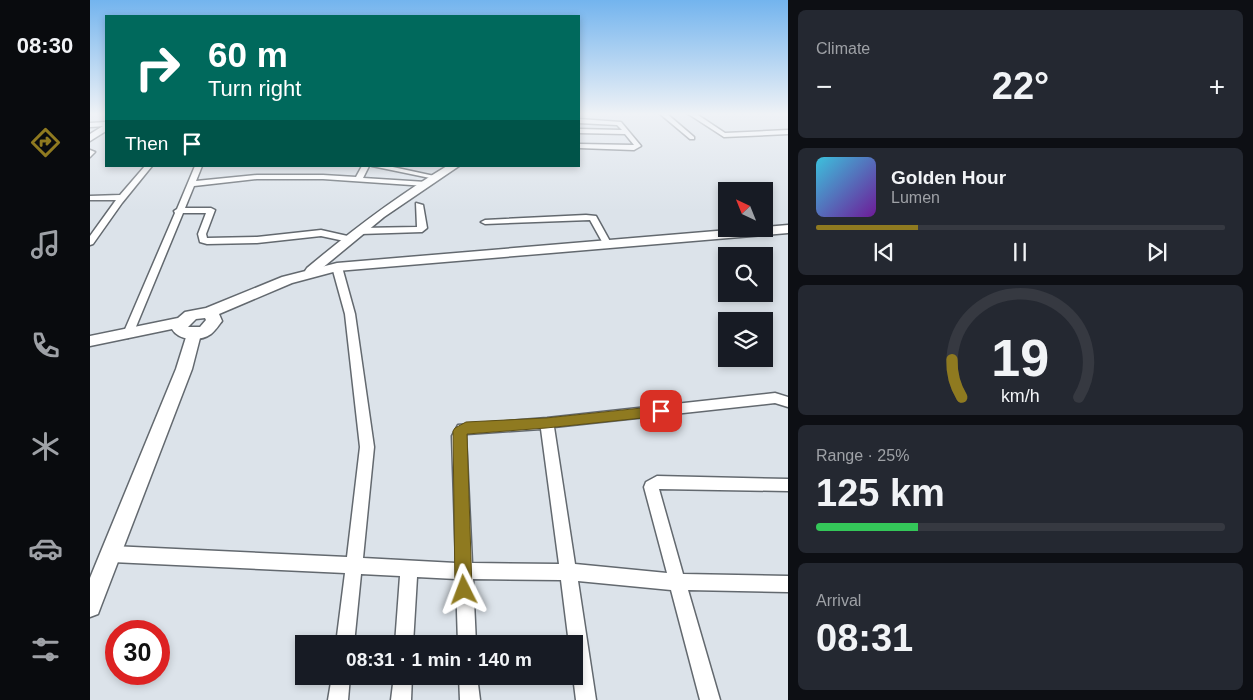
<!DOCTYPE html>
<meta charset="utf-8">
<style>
:root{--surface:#171b24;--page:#242831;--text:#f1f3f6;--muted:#9ea1a6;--line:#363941;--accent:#8f7a20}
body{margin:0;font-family:Helvetica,sans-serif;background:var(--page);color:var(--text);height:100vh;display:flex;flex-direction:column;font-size:19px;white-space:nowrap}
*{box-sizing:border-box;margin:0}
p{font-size:16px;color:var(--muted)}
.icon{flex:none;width:28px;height:28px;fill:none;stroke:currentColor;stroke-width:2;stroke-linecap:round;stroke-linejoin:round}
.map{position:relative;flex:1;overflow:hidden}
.side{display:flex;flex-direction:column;gap:10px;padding:10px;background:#0d0f14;width:465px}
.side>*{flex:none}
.guide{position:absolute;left:15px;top:15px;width:475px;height:152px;border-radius:0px;box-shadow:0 2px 8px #0003;background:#00695c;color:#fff;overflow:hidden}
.needle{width:32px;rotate:317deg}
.buttons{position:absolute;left:628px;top:182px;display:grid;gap:10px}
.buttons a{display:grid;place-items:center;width:55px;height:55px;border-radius:0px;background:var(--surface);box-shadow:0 2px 8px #0003;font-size:25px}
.speed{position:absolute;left:15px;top:620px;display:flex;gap:10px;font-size:25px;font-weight:700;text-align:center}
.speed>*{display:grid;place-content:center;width:65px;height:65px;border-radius:50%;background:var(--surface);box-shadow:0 2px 8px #0003;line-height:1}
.speed .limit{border:8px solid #d22;background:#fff;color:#111}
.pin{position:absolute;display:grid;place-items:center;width:42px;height:42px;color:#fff;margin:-21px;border-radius:10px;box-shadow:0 2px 8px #0006}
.me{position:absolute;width:55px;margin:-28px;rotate:357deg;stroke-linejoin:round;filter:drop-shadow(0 0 4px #0008)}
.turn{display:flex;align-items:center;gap:18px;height:105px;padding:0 20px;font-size:22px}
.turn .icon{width:65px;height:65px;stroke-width:2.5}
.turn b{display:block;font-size:35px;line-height:42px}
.then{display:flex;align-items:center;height:48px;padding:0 20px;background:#0003;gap:10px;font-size:19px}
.big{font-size:38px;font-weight:700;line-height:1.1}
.side .tile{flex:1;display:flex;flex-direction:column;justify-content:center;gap:8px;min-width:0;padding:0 18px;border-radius:8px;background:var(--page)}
.side .dial{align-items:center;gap:0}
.dial svg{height:130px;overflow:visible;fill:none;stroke:var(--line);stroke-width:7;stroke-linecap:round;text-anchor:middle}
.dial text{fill:var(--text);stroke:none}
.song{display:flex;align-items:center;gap:15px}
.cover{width:60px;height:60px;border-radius:8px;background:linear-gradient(135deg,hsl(190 70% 55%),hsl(280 70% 35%))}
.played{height:5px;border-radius:2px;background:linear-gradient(90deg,var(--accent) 25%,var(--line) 25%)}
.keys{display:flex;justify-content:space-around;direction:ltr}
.heat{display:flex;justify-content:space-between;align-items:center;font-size:28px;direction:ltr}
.charge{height:8px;border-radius:4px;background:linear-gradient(90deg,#34c759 25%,var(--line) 0)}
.trip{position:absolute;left:205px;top:635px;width:288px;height:50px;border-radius:0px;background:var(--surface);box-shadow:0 2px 8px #0003;font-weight:700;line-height:50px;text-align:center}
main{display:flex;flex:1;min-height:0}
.tabs{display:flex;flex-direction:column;width:90px;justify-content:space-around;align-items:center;background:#090b0e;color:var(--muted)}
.tabs .icon{width:35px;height:35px}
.tabs .current{color:var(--accent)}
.tabs b{font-size:22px;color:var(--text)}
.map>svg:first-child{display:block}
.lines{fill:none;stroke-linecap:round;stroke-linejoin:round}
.minor-casing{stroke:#63696f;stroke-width:3}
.tertiary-casing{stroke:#63696f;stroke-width:3}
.secondary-casing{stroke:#63696f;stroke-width:3}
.minor{fill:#fff;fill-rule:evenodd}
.tertiary{fill:#fff;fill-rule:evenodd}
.secondary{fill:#fff;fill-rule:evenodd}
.route{fill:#8f7a20;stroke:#5d4f15}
</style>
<main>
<nav class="tabs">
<b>08:30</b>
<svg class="icon current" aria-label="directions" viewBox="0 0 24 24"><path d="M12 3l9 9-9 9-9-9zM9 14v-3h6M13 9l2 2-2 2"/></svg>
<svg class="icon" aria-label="music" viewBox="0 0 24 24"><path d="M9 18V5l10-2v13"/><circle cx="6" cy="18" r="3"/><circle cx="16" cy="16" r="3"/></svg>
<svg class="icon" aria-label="phone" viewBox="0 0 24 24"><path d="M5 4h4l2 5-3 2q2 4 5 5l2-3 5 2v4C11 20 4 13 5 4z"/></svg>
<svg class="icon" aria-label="climate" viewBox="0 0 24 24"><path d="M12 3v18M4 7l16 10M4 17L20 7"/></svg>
<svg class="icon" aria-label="car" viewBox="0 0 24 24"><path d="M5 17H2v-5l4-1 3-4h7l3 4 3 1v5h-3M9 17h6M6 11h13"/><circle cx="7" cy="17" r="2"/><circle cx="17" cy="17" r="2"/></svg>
<svg class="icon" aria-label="filters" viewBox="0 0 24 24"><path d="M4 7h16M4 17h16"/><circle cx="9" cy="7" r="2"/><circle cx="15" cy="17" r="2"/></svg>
</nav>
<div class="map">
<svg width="698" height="700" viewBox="0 0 698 700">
<rect width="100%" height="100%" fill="#dce3ea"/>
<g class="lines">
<g class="minor-casing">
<g id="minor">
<path d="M569 113H576L604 137V139H600Z"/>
<path d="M597 113H605L635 133 698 130V134L634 137Z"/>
<path d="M489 119 531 122 551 146 544 150 489 148V144L544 145 535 134 489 133V129L532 130 527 125 489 123Z"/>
<path d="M16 122V126L0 127V123Z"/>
<path d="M0 150 5 152 0 157Z"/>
<path d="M55 166H62L32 203 3 244 0 245V236L26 200H0V196L30 195Z"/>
<path d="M105 166H112L106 181 167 175H233L266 177 272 166H279L273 178 336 182 340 184 336 186 233 179H167L104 186 95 208H121L125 210 116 234 117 238 167 237 231 230 262 237 263 239 259 242 231 236 167 243 117 244 110 242 108 234 116 213H93L43 334 38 338 34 337 33 334 85 213 84 211 87 209Z"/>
<path d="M282 166H298L349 177 345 179Z"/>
<path d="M326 203 333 205 337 228 332 232 270 234 266 231 270 228 327 227Z"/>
<path d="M496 215 506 216 522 245 521 247H515L500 220 395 224 391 222 395 220Z"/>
<path d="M247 264 252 267 265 314 284 447 273 558 366 563 362 436 368 425 457 418 685 393 698 397V407L685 403 464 427 485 564 577 573 554 487 556 482 567 476 698 479V491L569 489 593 574 698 576V592L598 590 630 700H610L581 590 488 581 506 700H486L483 676 484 644H479L471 580 383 579 386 644H368L366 579 327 577 323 644H305L310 576 271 574 264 644H246L255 573 22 562 16 560 14 554 16 548 22 546 257 557 270 447 255 314 242 267ZM451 429 469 564 382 563 376 436 377 434Z"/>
<path d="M242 676H260L258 700H238Z"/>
<path d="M304 676H322L321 700H301Z"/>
<path d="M369 676H387L390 700H370Z"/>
</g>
</g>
<g class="tertiary-casing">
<g id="tertiary">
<path d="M13 126H16V131L0 141V134Z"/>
<path d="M357 166H369L294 217 225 274H217L215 271 217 268C261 231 307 196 357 166Z"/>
<path d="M104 329 109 331 111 334 102 369 11 606 8 614 0 617V578L86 369 97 334 99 331Z"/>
</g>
</g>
<g class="secondary-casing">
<path id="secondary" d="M698 225V233L247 271 202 283 129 314 132 321C129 325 125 331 121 334 110 342 89 341 82 329L0 346V336L88 318 95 312 116 308 192 277 247 263ZM115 318 116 320 110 327H98L106 319Z"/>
</g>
<use href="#minor" class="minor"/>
<use href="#tertiary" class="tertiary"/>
<use href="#secondary" class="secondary"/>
</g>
<linearGradient id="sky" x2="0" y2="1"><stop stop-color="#73b4ee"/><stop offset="0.54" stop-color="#eff2f6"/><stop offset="1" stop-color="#eff2f6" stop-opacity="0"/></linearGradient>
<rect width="698" height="211" fill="url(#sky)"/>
<path class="route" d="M571 406 576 407 577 411 576 414 571 416 456 428 377 434 382 590 380 595 374 598 368 595 365 590 363 431 365 428 376 422 456 418Z"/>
</svg>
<div class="buttons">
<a><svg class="needle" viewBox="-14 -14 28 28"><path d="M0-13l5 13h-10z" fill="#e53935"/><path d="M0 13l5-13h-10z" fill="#9ea1a6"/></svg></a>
<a><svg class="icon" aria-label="search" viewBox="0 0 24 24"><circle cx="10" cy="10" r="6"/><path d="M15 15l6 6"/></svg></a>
<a><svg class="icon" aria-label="layers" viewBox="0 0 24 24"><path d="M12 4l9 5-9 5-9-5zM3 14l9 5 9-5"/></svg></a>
</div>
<div class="speed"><div class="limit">30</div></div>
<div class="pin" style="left:571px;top:411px;background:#d93025"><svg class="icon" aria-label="arrive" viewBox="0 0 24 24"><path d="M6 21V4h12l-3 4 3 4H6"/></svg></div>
<svg class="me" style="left:374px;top:590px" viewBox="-20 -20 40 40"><path d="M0-17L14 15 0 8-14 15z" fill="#8f7a20" stroke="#fff" stroke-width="4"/></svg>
<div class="trip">08:31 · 1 min · 140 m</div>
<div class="guide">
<div class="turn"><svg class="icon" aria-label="right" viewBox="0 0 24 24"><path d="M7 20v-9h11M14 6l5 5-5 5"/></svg><div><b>60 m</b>Turn right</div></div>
<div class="then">Then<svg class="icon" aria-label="arrive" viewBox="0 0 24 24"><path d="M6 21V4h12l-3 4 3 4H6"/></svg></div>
</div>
</div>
<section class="side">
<div class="tile"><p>Climate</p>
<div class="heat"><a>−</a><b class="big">22°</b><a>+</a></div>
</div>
<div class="tile">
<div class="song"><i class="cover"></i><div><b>Golden Hour</b><p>Lumen</p></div></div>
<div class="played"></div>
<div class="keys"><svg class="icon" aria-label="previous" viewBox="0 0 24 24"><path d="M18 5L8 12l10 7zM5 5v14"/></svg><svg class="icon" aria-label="pause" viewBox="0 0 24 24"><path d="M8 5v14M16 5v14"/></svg><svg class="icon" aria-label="next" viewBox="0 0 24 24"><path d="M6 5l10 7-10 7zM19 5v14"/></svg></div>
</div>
<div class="tile dial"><svg viewBox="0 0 100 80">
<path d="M14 69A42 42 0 1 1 86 69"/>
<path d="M14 69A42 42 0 0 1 8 46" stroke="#8f7a20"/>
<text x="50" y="56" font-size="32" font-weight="700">19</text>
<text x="50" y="72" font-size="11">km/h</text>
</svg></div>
<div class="tile"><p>Range · 25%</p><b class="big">125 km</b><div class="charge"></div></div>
<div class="tile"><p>Arrival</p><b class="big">08:31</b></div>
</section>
</main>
